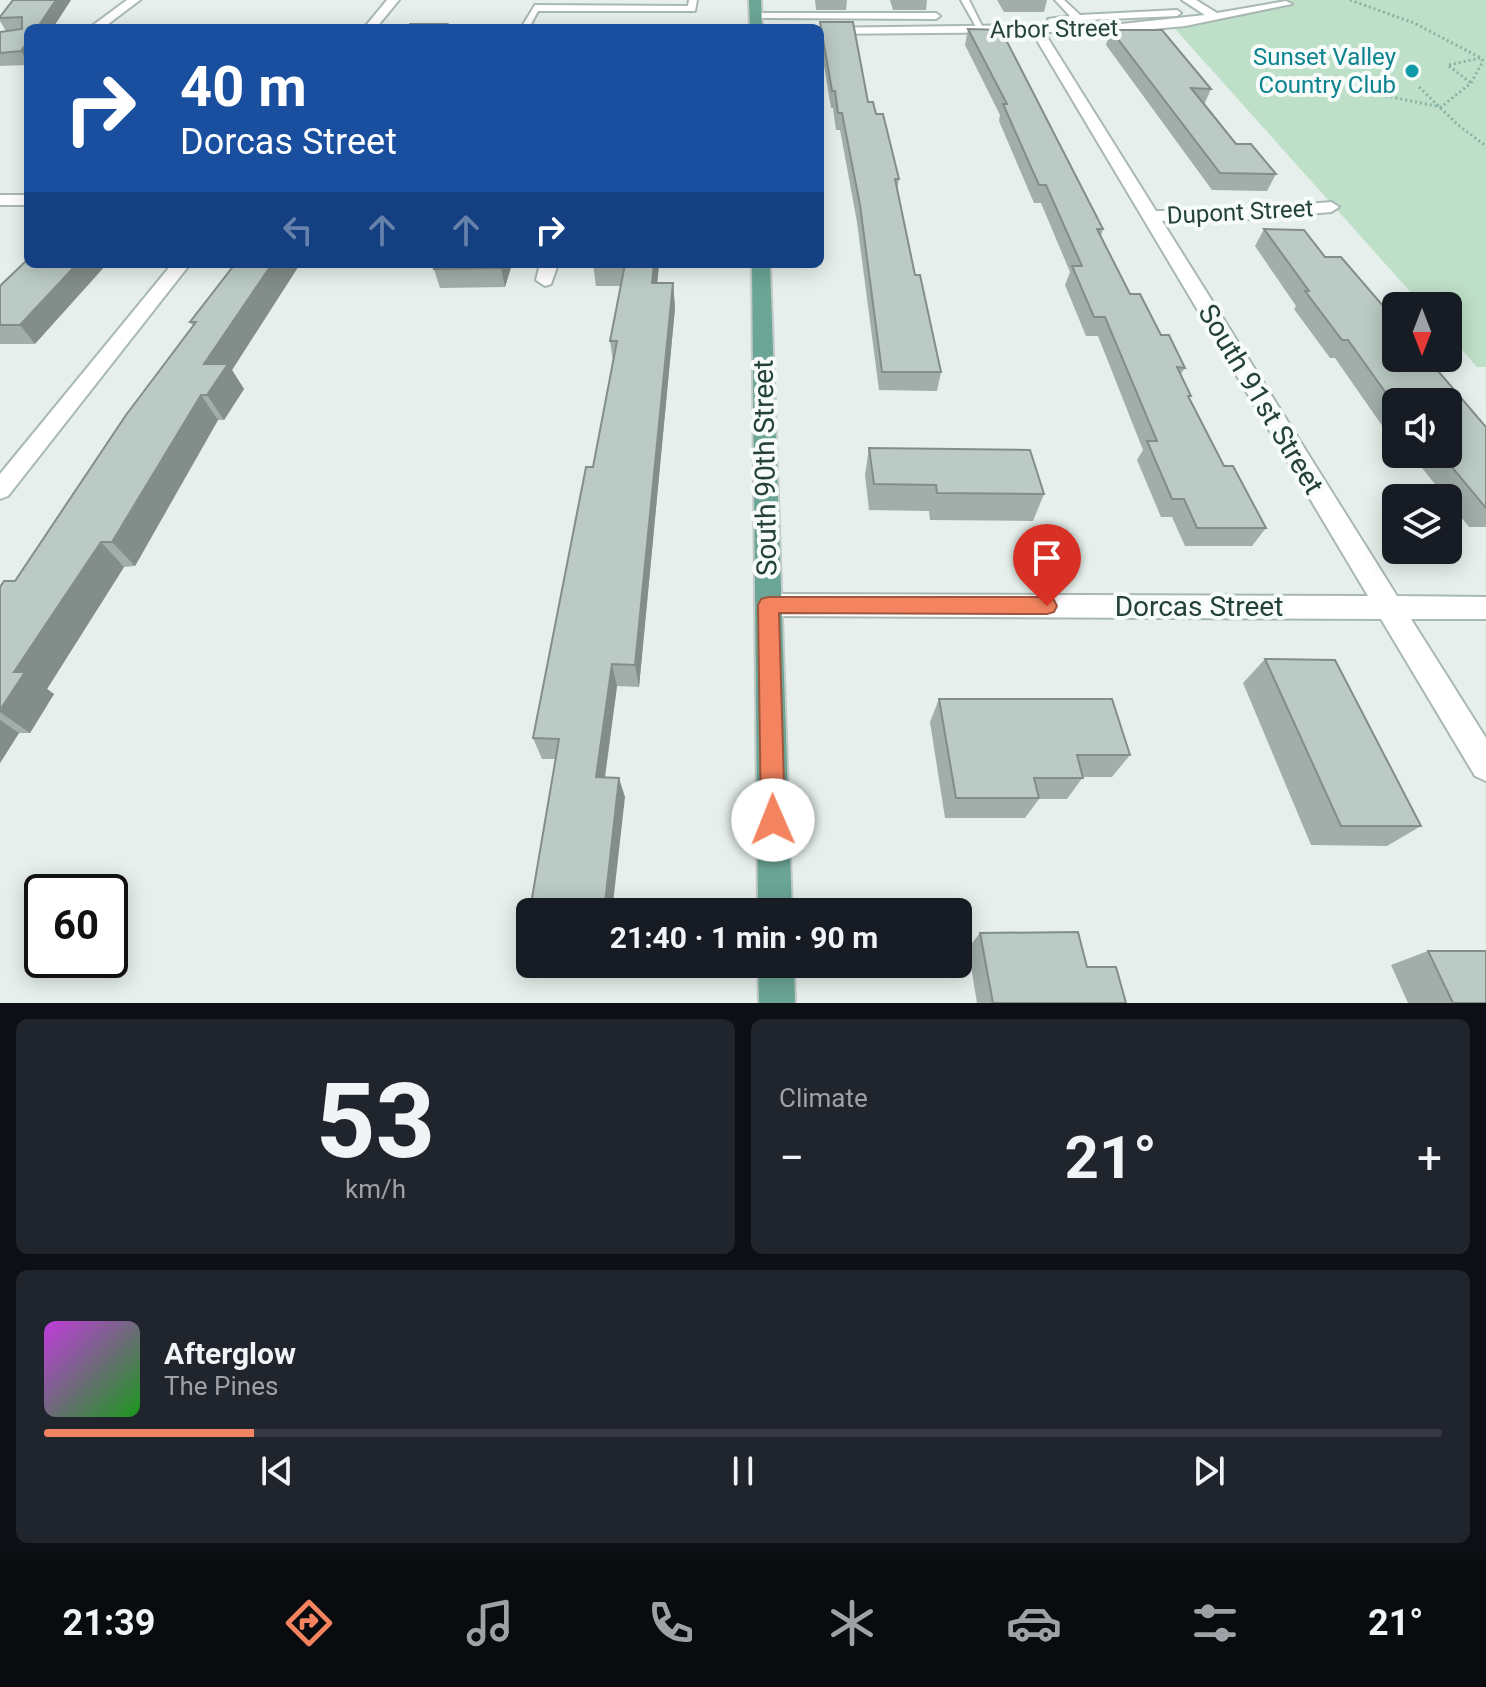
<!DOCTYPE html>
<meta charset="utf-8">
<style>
:root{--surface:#171b24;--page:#20242c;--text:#f1f3f6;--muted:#9ea1a6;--line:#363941;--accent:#f4845f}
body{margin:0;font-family:Roboto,sans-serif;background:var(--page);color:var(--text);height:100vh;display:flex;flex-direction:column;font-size:30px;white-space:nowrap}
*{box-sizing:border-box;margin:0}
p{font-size:26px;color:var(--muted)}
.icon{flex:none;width:44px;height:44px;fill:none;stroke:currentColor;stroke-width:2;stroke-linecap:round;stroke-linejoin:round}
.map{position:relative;height:1003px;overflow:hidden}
.drawer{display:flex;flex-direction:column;gap:16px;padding:16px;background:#0d0f14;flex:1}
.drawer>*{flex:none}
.top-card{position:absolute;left:24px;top:24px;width:800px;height:244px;border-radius:12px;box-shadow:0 4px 20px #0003;background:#1a4fa0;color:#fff;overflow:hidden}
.needle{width:52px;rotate:180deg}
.controls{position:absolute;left:1382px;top:292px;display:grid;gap:16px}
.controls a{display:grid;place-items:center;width:80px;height:80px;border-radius:12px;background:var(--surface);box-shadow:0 4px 20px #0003;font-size:40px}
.speed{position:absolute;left:24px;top:874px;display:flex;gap:16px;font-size:40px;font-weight:700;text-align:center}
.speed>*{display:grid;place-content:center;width:104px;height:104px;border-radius:50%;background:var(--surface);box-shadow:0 4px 20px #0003;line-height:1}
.speed .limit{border:4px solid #111;border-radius:12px;background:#fff;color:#111}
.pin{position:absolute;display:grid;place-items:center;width:68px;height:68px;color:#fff;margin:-82px -34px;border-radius:50% 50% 50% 0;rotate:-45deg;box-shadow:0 0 8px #0007}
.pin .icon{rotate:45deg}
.me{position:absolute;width:88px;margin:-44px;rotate:359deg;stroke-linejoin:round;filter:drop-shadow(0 0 6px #0008)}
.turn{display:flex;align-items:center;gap:28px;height:168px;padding:0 24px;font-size:36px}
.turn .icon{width:104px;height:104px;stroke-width:2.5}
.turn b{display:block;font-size:56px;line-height:68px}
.lanes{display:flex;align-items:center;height:76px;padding:0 24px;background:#0003;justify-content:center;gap:40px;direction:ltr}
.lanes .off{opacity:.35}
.big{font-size:60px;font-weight:700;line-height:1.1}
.drawer .tile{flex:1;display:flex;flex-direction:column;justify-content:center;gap:12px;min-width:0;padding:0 28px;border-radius:12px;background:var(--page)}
.drawer .dial{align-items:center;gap:0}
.dial b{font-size:104px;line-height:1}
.song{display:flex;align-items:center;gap:24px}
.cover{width:96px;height:96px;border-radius:12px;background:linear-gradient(135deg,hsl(290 70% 55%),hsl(120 70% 35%))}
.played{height:8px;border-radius:4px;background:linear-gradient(90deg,var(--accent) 15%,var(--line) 15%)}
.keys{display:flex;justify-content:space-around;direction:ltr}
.heat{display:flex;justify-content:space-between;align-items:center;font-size:44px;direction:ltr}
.drawer .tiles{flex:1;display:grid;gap:16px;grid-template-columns:1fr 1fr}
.tile:last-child{grid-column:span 2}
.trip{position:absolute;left:516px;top:898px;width:456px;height:80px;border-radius:12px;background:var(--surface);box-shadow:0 4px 20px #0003;font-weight:700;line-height:80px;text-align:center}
.dock{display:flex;height:128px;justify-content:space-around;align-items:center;background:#090b0e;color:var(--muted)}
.dock .icon{width:56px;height:56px}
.dock .current{color:var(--accent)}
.dock b{font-size:36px;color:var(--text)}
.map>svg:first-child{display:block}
.green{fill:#bfe0c8}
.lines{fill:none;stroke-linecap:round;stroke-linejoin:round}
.service-casing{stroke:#a8b8b2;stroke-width:4}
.minor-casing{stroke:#a8b8b2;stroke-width:4}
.primary-casing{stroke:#c2cac8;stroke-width:4}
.path{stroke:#86b3a5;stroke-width:3;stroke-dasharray:2 3;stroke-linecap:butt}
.service{fill:#fff;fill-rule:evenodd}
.minor{fill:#fff;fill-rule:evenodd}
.primary{fill:#6aa596;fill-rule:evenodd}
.wall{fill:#a1aea9}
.shaded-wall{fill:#838d89}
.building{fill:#bbcac4;stroke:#838d89;stroke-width:2}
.route{fill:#f4845f;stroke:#9f563e;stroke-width:2}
.culture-dot{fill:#0f9aa8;stroke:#f7fbf9;stroke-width:3}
.labels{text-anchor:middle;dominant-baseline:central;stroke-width:8;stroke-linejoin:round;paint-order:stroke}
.far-street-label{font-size:24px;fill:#24423a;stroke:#f7fbf9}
.far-culture-label{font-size:24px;fill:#0d838f;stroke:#f7fbf9;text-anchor:end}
.street-label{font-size:28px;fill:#24423a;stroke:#f7fbf9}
</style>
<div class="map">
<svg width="1486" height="1003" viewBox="0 0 1486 1003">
<rect width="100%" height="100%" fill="#e6efeb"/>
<path class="green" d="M1281 0H1486V367H1477L1448 334V306H1423L1175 29 1292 5Z"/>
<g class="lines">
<g class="service-casing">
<g id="service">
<path d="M689 0H697L695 11H538L529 28H521L535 5 688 6Z"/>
<path d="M961 0H969L985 32H979Z"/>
<path d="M1055 0H1064L1080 15 1177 10 1181 13 1177 16 1085 20 1094 30 1089 33 1076 21H1058L1065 30 1060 33 1048 19 1070 16Z"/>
<path d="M756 13H936L940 16 936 19 753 18Z"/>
</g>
</g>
<g class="minor-casing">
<g id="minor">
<path d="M127 0H140L103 28H89Z"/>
<path d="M387 0H399L376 28H364Z"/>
<path d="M1182 0H1196L1217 13 1286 1 1292 4 1185 26 1121 32H1044L1156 211 1239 210 1331 202 1339 207 1331 212 1239 220 1162 221 1397 596 1486 597V619H1411L1486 738V781L1475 776 1381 619 768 616 759 613 755 605 759 597 768 594 1368 596 1032 32 820 34V28H815L1121 24 1205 15Z"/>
<rect x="0" y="195" width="28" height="10"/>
<path d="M172 264H190L8 496 0 499V474Z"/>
<path d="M540 264H558L551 284 545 286 536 280Z"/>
</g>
</g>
<g class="primary-casing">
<g id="primary">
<path d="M749 0H761L762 28H750Z"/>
<path d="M752 264H770L792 912H758Z"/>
<path d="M758 964H794L795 1003H759Z"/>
</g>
</g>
<g class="path">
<path d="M1350 0 1414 23 1481 58"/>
<path d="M1449 65 1480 58"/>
<path d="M1449 66 1471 83"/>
<path d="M1419 87 1458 125 1486 146"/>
<path d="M1366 92 1441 107 1471 83 1483 61 1481 58"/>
</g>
<use href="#service" class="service"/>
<use href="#minor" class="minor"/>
<use href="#primary" class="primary"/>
</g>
<g class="wall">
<path d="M13 0 28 28V65L0 66V32L6 31 0 21V17Z"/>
<path d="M815 0H847L846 10H816Z"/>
<path d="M890 0H927L926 10H893Z"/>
<path d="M997 0H1047L1044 12H1004Z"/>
<path d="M820 22 876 114 899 179 897 190 915 275 941 372 937 391 879 390 857 222 840 130H836L833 108H831L820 42Z"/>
<path d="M968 29 1103 229 1101 236 1130 294 1185 368 1180 375 1191 396 1189 398 1224 466 1266 528 1252 546H1185L1172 517H1161L1137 460 1143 450 1098 336H1086L1065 285 1070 272 1041 203H1034L999 121 1000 115 965 45Z"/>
<path d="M1111 30 1211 89 1204 105 1236 144 1276 174 1267 191 1212 190 1106 45Z"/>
<path d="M1264 229 1325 257 1486 427V527H1469L1448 501V498H1446L1411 454H1448L1396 402V437H1390L1335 358H1330L1294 309 1296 306 1255 246Z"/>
<path d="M235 264H300L232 370 244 389 224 420H218L135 566 124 567 47 689 54 694 30 733H19L0 763V587L15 581 193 326 190 322Z"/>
<path d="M436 264H512L505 287 440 288 434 269Z"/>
<path d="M593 264H659L657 283H673L675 308 639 687 617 686 605 778 625 797 530 912V964H606V971L533 970 522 957 556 759H542L533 738 593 467 613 361 610 341 621 286H596Z"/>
<path d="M0 286 35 344H0Z"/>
<path d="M869 448 1044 494 1033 521 930 520 929 511 869 510 865 475Z"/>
<path d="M1265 659 1421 826 1387 846 1311 845 1243 683Z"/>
<path d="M939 699 1130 755 1112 777H1083L1067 799H1039L1025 818H945L930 722Z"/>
<path d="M980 933 1087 967 1126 1003H977L968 948Z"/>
<path d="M1428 951 1486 1003H1408L1391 965Z"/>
</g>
<g class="shaded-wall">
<path d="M56 0H71L53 28H37Z"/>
<path d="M28 41V63L21 51Z"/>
<path d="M77 264H107L35 344 20 325Z"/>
<path d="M272 264H300L232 370 244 389 224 420 207 395 204 364Z"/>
<path d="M502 264H512L505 287 501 268Z"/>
<path d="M654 264H659L655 308 652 283Z"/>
<path d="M673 283 675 308 639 687 635 665Z"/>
<path d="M201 395 218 420 135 566 112 542Z"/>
<path d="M101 542 124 567 47 689 54 694 30 733 0 712V710L14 672Z"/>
<path d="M612 664 617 686 602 797 596 777Z"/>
<path d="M0 720 19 733 0 763Z"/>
<path d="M619 778 625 797 612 912H604Z"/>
</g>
<g class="building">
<path d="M13 0H56L37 28H28V41L21 51 0 53V32L22 29V17L0 18V17Z"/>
<path d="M820 22H853L868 102H873L876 114H883L899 179H895L915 275H920L941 372H882L860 205 842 113H838L835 91H832Z"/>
<path d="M410 24H447L444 28H407Z"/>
<path d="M625 27H685V28H624Z"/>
<path d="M968 29 1001 30 1103 229H1097L1130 294H1140L1161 335H1169L1185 368 1177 367 1191 396H1188L1224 466H1233L1266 528H1197L1184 499H1172L1147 441H1157L1105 317H1094L1072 266H1082L1046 185H1039L1003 104H1007Z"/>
<path d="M1111 30H1162L1211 89 1191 88 1236 144H1251L1276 174 1220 173Z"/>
<path d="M1264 229 1304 230 1325 257H1341L1396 321V358H1427L1486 427V508L1441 454H1448V402H1396V407L1348 340H1342L1305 291H1309Z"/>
<path d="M28 259V264H77L20 325H0V286Z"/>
<path d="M235 264H272L204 364H228L207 395H201L112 542H101L14 672H25L0 710V587L4 581H15L126 415 196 322H190Z"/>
<path d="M436 264H502L501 268 434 269Z"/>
<path d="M625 264H654L652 283H673L635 665 612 664 596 777 619 778 604 912H530V957H522L559 739 533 738 586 467H593L617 341H610Z"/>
<path d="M869 448 1030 450 1044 494 937 493 936 485 874 484Z"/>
<path d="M1265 659 1335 660 1421 826H1341Z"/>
<path d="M939 699H1112L1130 755H1077L1083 778H1034L1039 798H956Z"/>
<path d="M1078 932 1087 967H1116L1126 1003H993L980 933Z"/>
<path d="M1428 951H1486V1003H1453Z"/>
</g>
<path class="route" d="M768 597H1047L1054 600 1057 606 1054 612 1047 614 779 613 785 820 782 828 773 832 764 828 761 820 758 605 761 599Z"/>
<circle class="culture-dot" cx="1412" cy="71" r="8"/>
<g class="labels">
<g class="far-street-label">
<text transform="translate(1054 29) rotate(-1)">Arbor Street</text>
<text transform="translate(1240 212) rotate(-3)">Dupont Street</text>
</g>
<g class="far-culture-label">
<text x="1396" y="57">Sunset Valley<tspan x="1396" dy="28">Country Club</tspan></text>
</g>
<g class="street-label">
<text transform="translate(1261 399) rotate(59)">South 91st Street</text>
<text transform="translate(765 468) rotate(-91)">South 90th Street</text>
<text x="1199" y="606">Dorcas Street</text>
</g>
</g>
</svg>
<div class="controls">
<a><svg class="needle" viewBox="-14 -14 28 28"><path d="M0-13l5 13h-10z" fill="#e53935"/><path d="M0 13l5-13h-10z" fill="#9ea1a6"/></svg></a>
<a><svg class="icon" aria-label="sound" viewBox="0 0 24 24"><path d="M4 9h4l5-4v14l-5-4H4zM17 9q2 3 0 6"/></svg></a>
<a><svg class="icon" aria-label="layers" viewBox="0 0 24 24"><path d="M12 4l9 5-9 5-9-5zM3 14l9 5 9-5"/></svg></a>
</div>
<div class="speed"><div class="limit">60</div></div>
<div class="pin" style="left:1047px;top:606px;background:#d93025"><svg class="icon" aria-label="arrive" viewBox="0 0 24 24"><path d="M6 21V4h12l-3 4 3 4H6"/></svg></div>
<svg class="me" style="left:773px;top:820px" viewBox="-20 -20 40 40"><circle r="19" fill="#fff"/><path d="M0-13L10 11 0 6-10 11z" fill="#f4845f"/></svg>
<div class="trip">21:40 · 1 min · 90 m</div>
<div class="top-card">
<div class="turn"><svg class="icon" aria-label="right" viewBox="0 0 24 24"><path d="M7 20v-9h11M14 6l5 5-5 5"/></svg><div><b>40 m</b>Dorcas Street</div></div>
<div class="lanes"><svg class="icon off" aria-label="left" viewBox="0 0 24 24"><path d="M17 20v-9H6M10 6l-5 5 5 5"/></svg><svg class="icon off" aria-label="ahead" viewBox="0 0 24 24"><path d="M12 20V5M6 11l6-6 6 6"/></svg><svg class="icon off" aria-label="ahead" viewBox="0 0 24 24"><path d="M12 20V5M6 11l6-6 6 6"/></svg><svg class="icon" aria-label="right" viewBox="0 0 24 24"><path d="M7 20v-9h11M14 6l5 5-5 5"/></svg></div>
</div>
</div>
<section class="drawer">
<div class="tiles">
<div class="tile dial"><b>53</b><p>km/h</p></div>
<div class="tile"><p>Climate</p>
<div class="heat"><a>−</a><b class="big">21°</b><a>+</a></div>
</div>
<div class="tile">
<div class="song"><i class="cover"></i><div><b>Afterglow</b><p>The Pines</p></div></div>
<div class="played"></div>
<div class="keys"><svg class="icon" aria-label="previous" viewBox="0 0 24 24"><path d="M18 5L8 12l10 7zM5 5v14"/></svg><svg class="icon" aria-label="pause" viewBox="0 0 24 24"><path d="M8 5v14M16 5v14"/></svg><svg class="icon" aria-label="next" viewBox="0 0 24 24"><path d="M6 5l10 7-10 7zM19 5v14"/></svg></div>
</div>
</div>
</section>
<nav class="dock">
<b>21:39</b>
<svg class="icon current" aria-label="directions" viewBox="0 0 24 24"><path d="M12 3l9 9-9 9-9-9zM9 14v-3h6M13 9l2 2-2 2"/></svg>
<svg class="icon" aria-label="music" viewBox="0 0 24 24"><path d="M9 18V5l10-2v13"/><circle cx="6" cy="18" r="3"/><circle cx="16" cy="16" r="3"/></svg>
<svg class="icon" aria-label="phone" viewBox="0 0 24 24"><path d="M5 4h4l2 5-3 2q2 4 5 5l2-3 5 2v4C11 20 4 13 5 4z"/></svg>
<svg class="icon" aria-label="climate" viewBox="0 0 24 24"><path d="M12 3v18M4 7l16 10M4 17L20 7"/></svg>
<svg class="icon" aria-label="car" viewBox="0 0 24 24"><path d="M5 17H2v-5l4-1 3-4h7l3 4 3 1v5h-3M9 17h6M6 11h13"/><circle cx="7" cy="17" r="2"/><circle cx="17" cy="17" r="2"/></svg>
<svg class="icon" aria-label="filters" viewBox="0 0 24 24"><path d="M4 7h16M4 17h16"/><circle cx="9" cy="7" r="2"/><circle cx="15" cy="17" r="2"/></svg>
<b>21°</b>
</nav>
